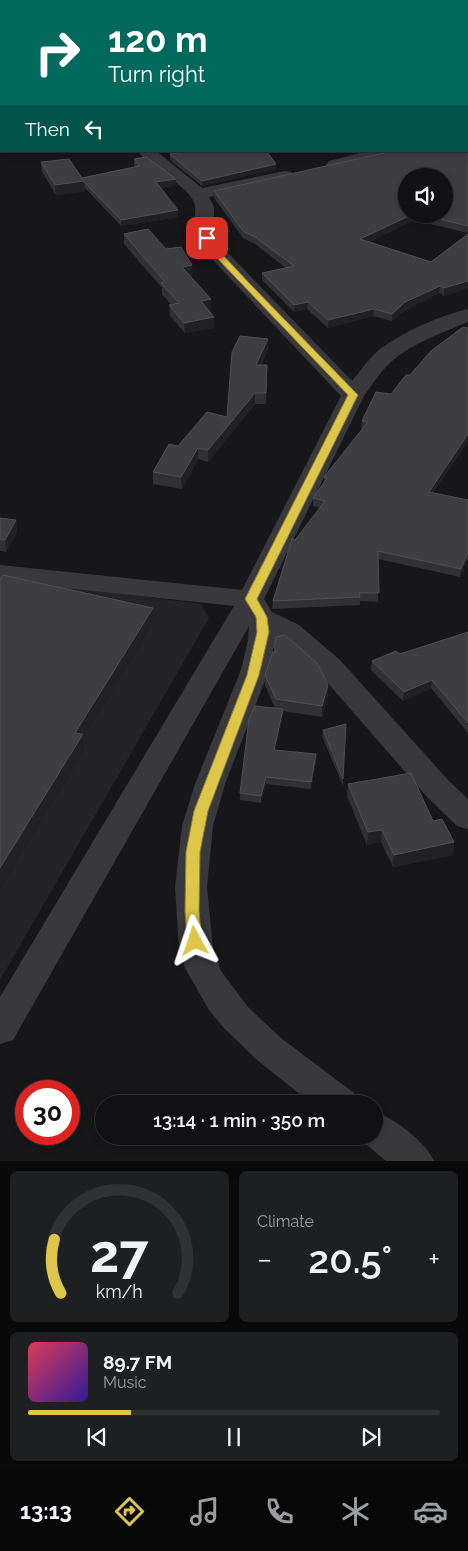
<!DOCTYPE html>
<meta charset="utf-8">
<style>
:root{--surface:#111113;--page:#1e1f21;--text:#f1f3f6;--muted:#9c9da0;--line:#303133;--accent:#dec64a}
body{margin:0;font-family:Raleway,sans-serif;background:var(--page);color:var(--text);height:100vh;display:flex;flex-direction:column;font-size:19px;white-space:nowrap}
*{box-sizing:border-box;margin:0}
p{font-size:16px;color:var(--muted)}
.icon{flex:none;width:28px;height:28px;fill:none;stroke:currentColor;stroke-width:2;stroke-linecap:round;stroke-linejoin:round}
.map{position:relative;height:1161px;overflow:hidden}
.drawer{display:flex;flex-direction:column;gap:10px;padding:10px;background:#09090a;flex:1}
.drawer>*{flex:none}
.guide{position:absolute;left:0px;top:0px;width:469px;height:152px;box-shadow:0 2px 8px #0003,0 0 0 1px var(--line);background:#00695c;color:#fff;overflow:hidden}
.buttons{position:absolute;left:398px;top:168px;display:grid;gap:10px}
.buttons a{display:grid;place-items:center;width:55px;height:55px;border-radius:50%;background:var(--surface);box-shadow:0 2px 8px #0003,0 0 0 1px var(--line);font-size:25px}
.speed{position:absolute;left:15px;top:1080px;display:flex;gap:10px;font-size:25px;font-weight:700;text-align:center}
.speed>*{display:grid;place-content:center;width:65px;height:65px;border-radius:50%;background:var(--surface);box-shadow:0 2px 8px #0003,0 0 0 1px var(--line);line-height:1}
.speed .limit{border:8px solid #d22;background:#fff;color:#111}
.pin{position:absolute;display:grid;place-items:center;width:42px;height:42px;color:#fff;margin:-21px;border-radius:10px;box-shadow:0 2px 8px #0006}
.me{position:absolute;width:55px;margin:-28px;rotate:355deg;stroke-linejoin:round;filter:drop-shadow(0 0 4px #0008)}
.turn{display:flex;align-items:center;gap:18px;height:105px;padding:0 25px;font-size:22px}
.turn .icon{width:65px;height:65px;stroke-width:2.5}
.turn b{display:block;font-size:35px;line-height:42px}
.then{display:flex;align-items:center;height:48px;padding:0 25px;background:#0003;gap:10px;font-size:19px}
.big{font-size:38px;font-weight:600;line-height:1.1}
.drawer .tile{flex:1;display:flex;flex-direction:column;justify-content:center;gap:8px;min-width:0;padding:0 18px;border-radius:8px;background:var(--page)}
.drawer .dial{align-items:center;gap:0}
.dial svg{height:130px;overflow:visible;fill:none;stroke:var(--line);stroke-width:7;stroke-linecap:round;text-anchor:middle}
.dial text{fill:var(--text);stroke:none}
.song{display:flex;align-items:center;gap:15px}
.cover{width:60px;height:60px;border-radius:8px;background:linear-gradient(135deg,hsl(350 70% 55%),hsl(250 70% 35%))}
.played{height:5px;border-radius:2px;background:linear-gradient(90deg,var(--accent) 25%,var(--line) 25%)}
.keys{display:flex;justify-content:space-around;direction:ltr}
.heat{display:flex;justify-content:space-between;align-items:center;font-size:28px;direction:ltr}
.drawer .tiles{flex:1;display:grid;gap:10px;grid-template-columns:1fr 1fr}
.tile:last-child{grid-column:span 2}
.trip{position:absolute;left:95px;top:1095px;width:288px;height:50px;border-radius:25px;background:var(--surface);box-shadow:0 2px 8px #0003,0 0 0 1px var(--line);font-weight:600;line-height:50px;text-align:center}
.menu{display:flex;height:80px;justify-content:space-around;align-items:center;background:#070708;color:var(--muted)}
.menu .icon{width:35px;height:35px}
.menu .active{color:var(--accent)}
.menu b{font-size:22px;color:var(--text)}
.map>svg:first-child{display:block}
.built{fill:#242326}
.lines{fill:none;stroke-linecap:round;stroke-linejoin:round}
.minor{fill:#39393d;fill-rule:evenodd}
.highway{fill:#65666e;fill-rule:evenodd}
.wall{fill:#313034;fill-rule:evenodd}
.shaded-wall{fill:#212123}
.building{fill:#3e3e42;stroke:#4f4f54}
.route{fill:#dec64a;stroke:#908130}
</style>
<div class="map">
<svg width="468" height="1161" viewBox="0 0 468 1161">
<rect width="100%" height="100%" fill="#171719"/>
<path class="built" d="M0 578 201 604 209 618 0 980Z"/>
<g class="lines">
<g class="minor">
<path d="M46 0H63L64 1H47Z"/>
<path d="M138 151H156L202 188 285 171 291 172 294 176 291 180 209 197 214 207V231L225 250 352 381C361 370 369 358 380 349 405 331 438 316 468 309V322C442 333 412 343 391 362 380 372 372 385 364 396L264 599 272 612 299 625 340 660 449 781 468 799V829L457 826 427 797 320 674 276 636 269 670 225 784 213 826 207 887 213 948 221 971 248 1007 281 1038 354 1093 359 1104H312L256 1059 223 1027 209 1010 185 968 179 948 175 887 182 826 195 784 241 670 248 640 249 626 13 1040 0 1044V997L234 606 0 581V565L242 590 341 396 211 258C205 249 197 239 195 227 193 218 198 209 193 200 180 179 152 172 138 151Z"/>
<path d="M368 151H398L396 155 335 170 329 169 326 165 329 161Z"/>
<path d="M374 1111C395 1119 425 1141 434 1161H386L361 1140 359 1136H374Z"/>
</g>
<rect class="highway" x="63" y="0" width="16" height="1"/>
</g>
<g class="wall">
<path d="M468 0V233L414 220 369 242 431 262 468 234V288L444 296 439 293 405 310 392 321 373 316 328 328 307 309 294 312 262 280V273L286 268 255 244 243 238 214 198V191L468 151ZM406 176 444 214H406Z"/>
<path d="M170 154 276 169 202 186 170 160Z"/>
<path d="M134 159 176 185 161 188 178 217 121 226 85 188V191L56 195 42 172 41 162 82 178 135 167 134 165Z"/>
<path d="M124 234 166 249 192 276H190L211 310H209L214 328 185 333 170 316 169 305H171L162 294V288L124 244Z"/>
<path d="M468 328V441L433 493 468 500V561H467L460 577 378 559V602L360 601V605L272 609 273 601 295 540 320 508 313 506V498L324 482V477L362 429H361L362 421 391 394 410 375Z"/>
<path d="M268 350 261 365H267L266 404H255L208 462 198 459 182 489 153 484V472L178 446 227 417Z"/>
<path d="M0 518 16 520 17 532 6 552 0 551Z"/>
<path d="M468 632V733L431 688 403 701 371 670 372 661 400 654Z"/>
<path d="M274 647 328 695 322 717 283 711V716L275 750 316 761 311 789 266 784 261 803 240 800V793L275 709 265 685V675L274 652Z"/>
<path d="M323 730 343 779V786L322 736Z"/>
<path d="M348 784 433 821 454 842 453 855 393 867 381 842 367 845 347 796Z"/>
</g>
<g class="shaded-wall">
<path d="M276 164V169L202 186V181Z"/>
<path d="M176 179V185L157 188 156 182Z"/>
<path d="M84 181 85 191 56 195 55 185Z"/>
<path d="M178 210V217L121 226V220Z"/>
<path d="M413 214H414V220L360 246V239Z"/>
<path d="M192 265V276L182 277V267Z"/>
<path d="M468 281V288L444 296V288Z"/>
<path d="M440 286 439 293 405 310 392 321V314L405 302Z"/>
<path d="M211 299V310L201 312V301Z"/>
<path d="M308 302 307 309 294 312V305Z"/>
<path d="M374 309 373 316 328 328V320Z"/>
<path d="M214 317V328L185 333 184 323Z"/>
<path d="M268 339V350L256 376V365Z"/>
<path d="M255 393V404L208 462V450Z"/>
<path d="M468 434V441L428 500 429 492Z"/>
<path d="M198 448V459L182 489 181 477Z"/>
<path d="M16 520 17 532 6 552 5 540Z"/>
<path d="M468 553 467 561 460 577 461 569Z"/>
<path d="M153 608V625L83 739 84 752 0 890V868L75 733Z"/>
<path d="M432 680 431 688 403 701 404 692Z"/>
<path d="M328 685V695L322 717V706Z"/>
<path d="M283 709V716L274 756V750Z"/>
<path d="M316 754V761L311 789V782Z"/>
<path d="M266 777V784L261 803V796Z"/>
<path d="M382 830 381 842 367 845 368 832Z"/>
<path d="M454 842 453 855 393 867 394 855Z"/>
</g>
<g class="building">
<path d="M259 0H340L347 1H257Z"/>
<path d="M360 0H468V226L418 214H444V176H406V214H413L360 239 431 262 468 234V281L444 288 440 286 405 302 392 314 374 309 328 320 308 302 294 305 262 273 294 266 255 237 243 231 214 191 393 151H468V1H360Z"/>
<path d="M192 151H264L267 152 276 164 202 181 170 154Z"/>
<path d="M146 157 176 179 156 182 178 210 121 220 84 182 82 178 139 166 134 159Z"/>
<path d="M69 159 84 181 55 185 41 162Z"/>
<path d="M148 229 166 249 181 247 192 265 182 267 211 299 201 301 214 317 184 323 169 305 179 303 161 283 165 282 124 234Z"/>
<path d="M463 327 468 328V434L429 492 468 500V553L461 569 378 551 379 593H359L360 597 273 601 292 539 295 540 325 501 313 498 327 478 324 477 368 422 362 421 376 392 391 394 406 375H410L431 351Z"/>
<path d="M240 336 268 339 256 365H267L266 393H255L208 450 198 448 181 477 153 472 169 444 178 446 207 412 227 417 232 352Z"/>
<path d="M0 518 16 520 5 540 0 539Z"/>
<path d="M3 575 153 608 75 733 83 734 0 868V580Z"/>
<path d="M468 632V723L432 680 404 692 372 661 396 651 400 654Z"/>
<path d="M285 635 318 664 328 685 322 706 276 699 265 675 273 652H276L274 647 276 637Z"/>
<path d="M255 706 283 709 274 750 316 754 311 782 266 777 261 796 240 793 249 719Z"/>
<path d="M346 724 343 779 323 730Z"/>
<path d="M411 773 433 821 442 819 454 842 394 855 382 830 368 832 348 784Z"/>
</g>
<path class="route" d="M204 236H210L221 253 251 285 358 395 257 599 267 617 269 632 259 675 208 811 200 852 199 911 202 941 200 945 195 947 189 945 187 941 185 911 186 852 194 811 247 675 257 632 256 617 245 599 348 395 215 256 203 238Z"/>
</svg>
<div class="buttons">
<a><svg class="icon" aria-label="sound" viewBox="0 0 24 24"><path d="M4 9h4l5-4v14l-5-4H4zM17 9q2 3 0 6"/></svg></a>
</div>
<div class="speed"><div class="limit">30</div></div>
<div class="pin" style="left:207px;top:238px;background:#d93025"><svg class="icon" aria-label="arrive" viewBox="0 0 24 24"><path d="M6 21V4h12l-3 4 3 4H6"/></svg></div>
<svg class="me" style="left:195px;top:941px" viewBox="-20 -20 40 40"><path d="M0-17L14 15 0 8-14 15z" fill="#dec64a" stroke="#fff" stroke-width="4"/></svg>
<div class="trip">13:14 · 1 min · 350 m</div>
<div class="guide">
<div class="turn"><svg class="icon" aria-label="right" viewBox="0 0 24 24"><path d="M7 20v-9h11M14 6l5 5-5 5"/></svg><div><b>120 m</b>Turn right</div></div>
<div class="then">Then<svg class="icon" aria-label="left" viewBox="0 0 24 24"><path d="M17 20v-9H6M10 6l-5 5 5 5"/></svg></div>
</div>
</div>
<section class="drawer">
<div class="tiles">
<div class="tile dial"><svg viewBox="0 0 100 80">
<path d="M14 69A42 42 0 1 1 86 69"/>
<path d="M14 69A42 42 0 0 1 10 36" stroke="#dec64a"/>
<text x="50" y="56" font-size="32" font-weight="700">27</text>
<text x="50" y="72" font-size="11">km/h</text>
</svg></div>
<div class="tile"><p>Climate</p>
<div class="heat"><a>−</a><b class="big">20.5°</b><a>+</a></div>
</div>
<div class="tile">
<div class="song"><i class="cover"></i><div><b>89.7 FM</b><p>Music</p></div></div>
<div class="played"></div>
<div class="keys"><svg class="icon" aria-label="previous" viewBox="0 0 24 24"><path d="M18 5L8 12l10 7zM5 5v14"/></svg><svg class="icon" aria-label="pause" viewBox="0 0 24 24"><path d="M8 5v14M16 5v14"/></svg><svg class="icon" aria-label="next" viewBox="0 0 24 24"><path d="M6 5l10 7-10 7zM19 5v14"/></svg></div>
</div>
</div>
</section>
<nav class="menu">
<b>13:13</b>
<svg class="icon active" aria-label="directions" viewBox="0 0 24 24"><path d="M12 3l9 9-9 9-9-9zM9 14v-3h6M13 9l2 2-2 2"/></svg>
<svg class="icon" aria-label="music" viewBox="0 0 24 24"><path d="M9 18V5l10-2v13"/><circle cx="6" cy="18" r="3"/><circle cx="16" cy="16" r="3"/></svg>
<svg class="icon" aria-label="phone" viewBox="0 0 24 24"><path d="M5 4h4l2 5-3 2q2 4 5 5l2-3 5 2v4C11 20 4 13 5 4z"/></svg>
<svg class="icon" aria-label="climate" viewBox="0 0 24 24"><path d="M12 3v18M4 7l16 10M4 17L20 7"/></svg>
<svg class="icon" aria-label="car" viewBox="0 0 24 24"><path d="M5 17H2v-5l4-1 3-4h7l3 4 3 1v5h-3M9 17h6M6 11h13"/><circle cx="7" cy="17" r="2"/><circle cx="17" cy="17" r="2"/></svg>
</nav>
